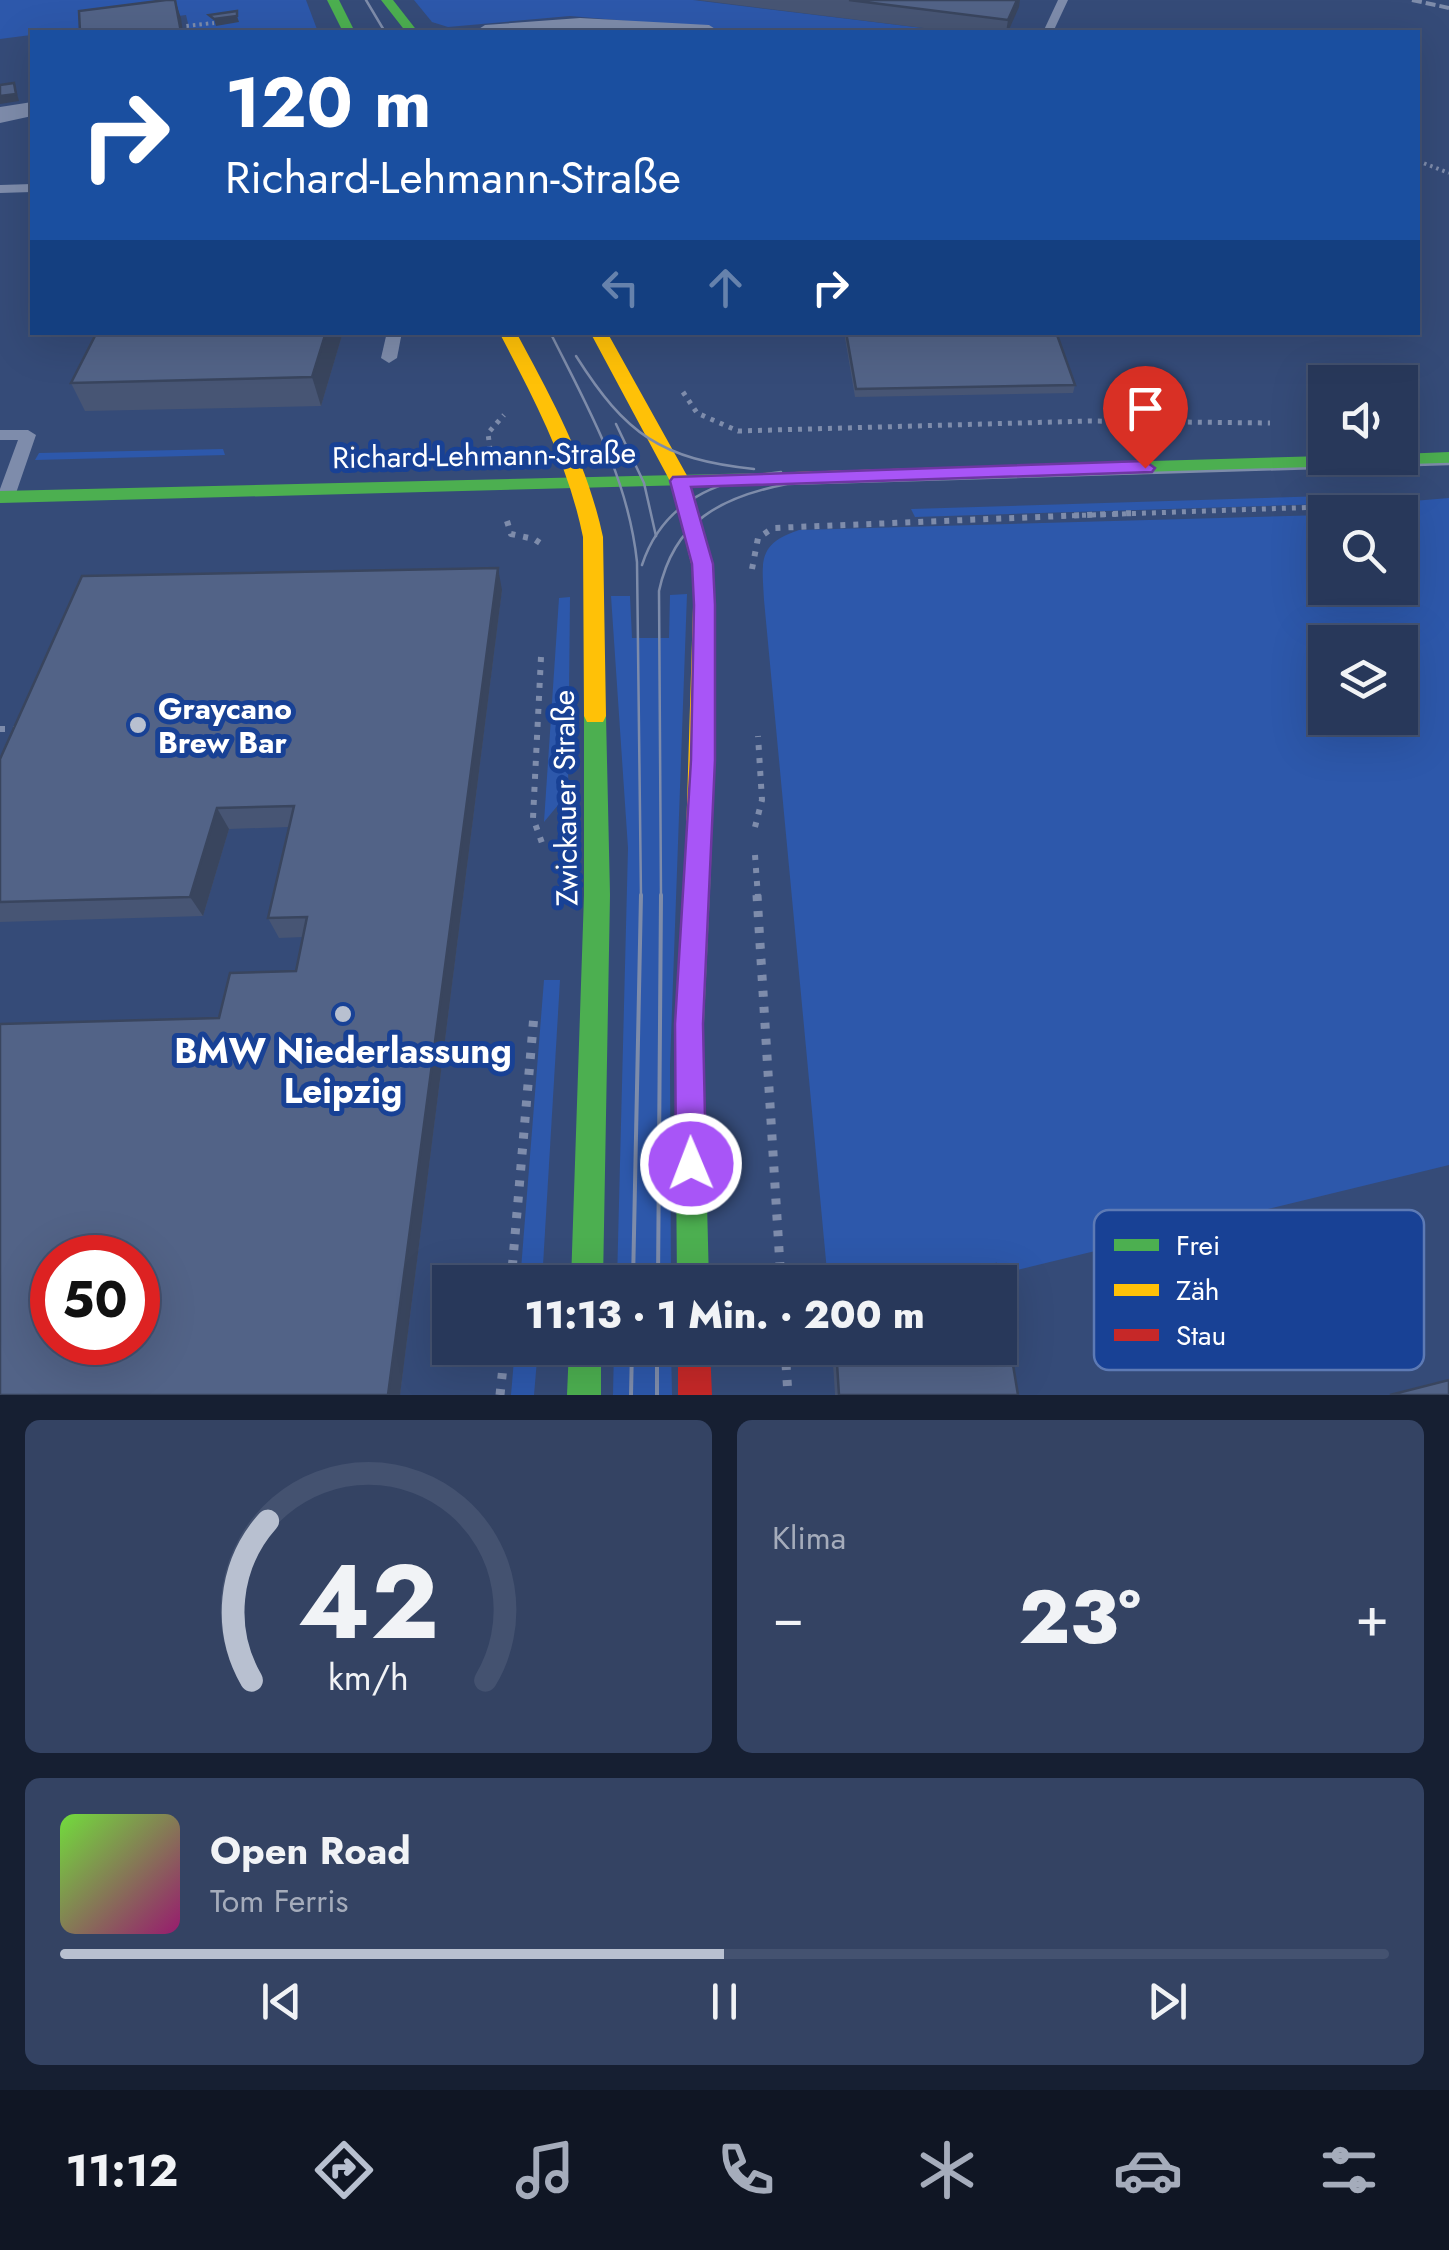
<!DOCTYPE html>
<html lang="de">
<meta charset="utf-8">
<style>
:root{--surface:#28385a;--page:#344363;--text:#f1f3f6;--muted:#a5acbb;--line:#445270;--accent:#b8c0d0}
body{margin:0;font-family:Jost,sans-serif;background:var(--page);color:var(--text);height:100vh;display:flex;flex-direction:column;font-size:38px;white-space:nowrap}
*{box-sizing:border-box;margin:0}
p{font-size:32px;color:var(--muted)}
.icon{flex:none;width:55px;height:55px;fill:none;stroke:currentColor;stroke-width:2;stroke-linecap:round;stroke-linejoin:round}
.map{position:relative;height:1395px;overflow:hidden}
.side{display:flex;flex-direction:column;gap:25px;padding:25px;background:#161f32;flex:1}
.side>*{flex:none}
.guide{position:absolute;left:30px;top:30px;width:1390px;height:305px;border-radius:0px;box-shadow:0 10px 40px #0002,0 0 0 2px var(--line);background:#1a4fa0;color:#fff;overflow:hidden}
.controls{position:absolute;left:1308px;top:365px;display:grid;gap:20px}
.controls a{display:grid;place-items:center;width:110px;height:110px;border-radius:0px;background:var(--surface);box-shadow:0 10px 40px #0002,0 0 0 2px var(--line);font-size:50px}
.speed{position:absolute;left:30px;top:1235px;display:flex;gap:20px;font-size:50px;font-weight:700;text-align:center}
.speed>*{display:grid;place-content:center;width:130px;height:130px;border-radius:50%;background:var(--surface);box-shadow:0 10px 40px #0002,0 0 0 2px var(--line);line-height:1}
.speed .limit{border:15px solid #d22;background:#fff;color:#111}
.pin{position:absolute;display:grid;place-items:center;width:85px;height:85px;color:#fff;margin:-102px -42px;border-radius:50% 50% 50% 0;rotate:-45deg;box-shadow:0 0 10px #0007}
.pin .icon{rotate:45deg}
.me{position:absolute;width:110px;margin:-55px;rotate:359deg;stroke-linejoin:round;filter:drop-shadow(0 0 8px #0008)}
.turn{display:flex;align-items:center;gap:35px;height:210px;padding:0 30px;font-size:45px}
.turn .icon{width:130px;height:130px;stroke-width:2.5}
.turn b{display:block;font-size:70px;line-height:85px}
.lanes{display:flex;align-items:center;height:95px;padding:0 30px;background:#0003;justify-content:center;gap:50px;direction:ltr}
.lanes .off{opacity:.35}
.big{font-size:75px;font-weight:800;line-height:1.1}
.side .card{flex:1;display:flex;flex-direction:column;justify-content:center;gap:15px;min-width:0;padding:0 35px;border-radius:15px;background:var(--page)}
.side .dial{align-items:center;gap:0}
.dial svg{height:260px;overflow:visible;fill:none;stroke:var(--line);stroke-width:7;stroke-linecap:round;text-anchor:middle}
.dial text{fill:var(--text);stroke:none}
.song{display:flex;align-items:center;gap:30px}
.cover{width:120px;height:120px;border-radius:15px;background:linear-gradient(135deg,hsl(100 70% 55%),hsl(320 70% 35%))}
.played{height:10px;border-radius:5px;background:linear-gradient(90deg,var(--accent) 50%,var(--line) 50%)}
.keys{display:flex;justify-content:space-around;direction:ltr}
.heat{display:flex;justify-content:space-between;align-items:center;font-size:55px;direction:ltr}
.side .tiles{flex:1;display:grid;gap:25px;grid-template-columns:1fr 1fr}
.card:last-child{grid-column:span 2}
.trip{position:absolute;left:432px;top:1265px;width:585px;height:100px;border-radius:0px;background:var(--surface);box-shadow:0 10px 40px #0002,0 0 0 2px var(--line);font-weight:800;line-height:100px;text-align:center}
.dock{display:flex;height:160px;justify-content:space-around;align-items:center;background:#101624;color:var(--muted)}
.dock .icon{width:70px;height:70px}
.dock .selected{color:var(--accent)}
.dock b{font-size:45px;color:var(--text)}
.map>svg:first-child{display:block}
.green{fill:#2d58ab;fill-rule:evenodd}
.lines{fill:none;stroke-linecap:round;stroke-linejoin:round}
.path-far3{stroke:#7e8cab;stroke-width:4;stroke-dasharray:2.5 4;stroke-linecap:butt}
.path-far2{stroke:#7e8cab;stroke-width:5;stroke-dasharray:4 6;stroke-linecap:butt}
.path-far1{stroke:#7e8cab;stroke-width:6;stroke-dasharray:5 8;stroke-linecap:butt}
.path{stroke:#7e8cab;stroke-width:9;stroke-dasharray:6 10;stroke-linecap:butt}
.lane{fill:#7e8cab;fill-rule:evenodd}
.street{fill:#7e8cab;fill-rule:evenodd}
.fast{fill:#4caf50;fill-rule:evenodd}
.slow{fill:#ffc107;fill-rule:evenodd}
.jam{fill:#c62828;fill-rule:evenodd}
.tram-far1{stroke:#7e8caa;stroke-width:2.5}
.tram{stroke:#7e8caa;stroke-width:4}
.rail{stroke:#7e8caa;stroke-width:4;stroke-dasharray:10 4;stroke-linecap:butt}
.wall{fill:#475574}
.shaded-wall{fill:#39455e}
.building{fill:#526387;stroke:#39455e;stroke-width:2.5;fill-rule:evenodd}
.route{fill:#a855f7;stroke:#6d37a1;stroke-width:2.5}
.poi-dot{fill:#b8c0d0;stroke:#184195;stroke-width:4}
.labels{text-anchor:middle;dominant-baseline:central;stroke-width:10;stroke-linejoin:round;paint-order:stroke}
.street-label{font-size:30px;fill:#fff;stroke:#184195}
.poi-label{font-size:30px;font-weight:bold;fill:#fff;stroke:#184195;text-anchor:start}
.near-poi-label{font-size:35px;font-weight:bold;fill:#fff;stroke:#184195}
.key{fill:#184195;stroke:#5d7ab5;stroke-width:2.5}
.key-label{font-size:28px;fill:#fff}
</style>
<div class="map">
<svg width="1449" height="1395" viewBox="0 0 1449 1395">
<rect width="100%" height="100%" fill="#354b78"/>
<g class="green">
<path d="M0 0H306L318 32H190L186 15 0 39Z"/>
<path d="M414 0H693L956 32H756L570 16 448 27 432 22Z"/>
<path d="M223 449 225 455 35 460 39 453Z"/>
<path d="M1389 494 1361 503 915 517 911 509Z"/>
<path d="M1449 498V1165L988 1277 936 1282H828L764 600C762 561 757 544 799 530L1325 515V588H1400V512H1369L1401 502ZM1325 642H1400V718H1325Z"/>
<path d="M687 594 670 1065 671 1282H617L628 848 611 596H630L632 638H669L670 595Z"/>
<path d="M570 597 568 793 544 822 559 598Z"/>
<path d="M544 980H560L542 1282H520Z"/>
<path d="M515 1348H538L534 1395H511Z"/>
<path d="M614 1348H671L672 1395H613Z"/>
</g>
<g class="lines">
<g class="path-far3">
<path d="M187 32 186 26 214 23"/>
<path d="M1418 161 1449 173"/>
</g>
<g class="path-far2">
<path d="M683 392 697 413 738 431 1090 421 1270 423"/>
<path d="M490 450 488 433 504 415"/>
<path d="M1062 516 1379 505 1394 498"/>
</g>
<g class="path-far1">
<path d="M507 521 511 534 534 539 546 547"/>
<path d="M752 569 758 538 773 528 1135 513"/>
<path d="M541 657 533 818 542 843"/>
<path d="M0 729H19"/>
<path d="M755 827 762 800 758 736"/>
<path d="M755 855 758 897"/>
</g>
<g class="path">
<path d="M757 895 781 1282"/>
<path d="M511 1282 534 1015"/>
<path d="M785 1348 788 1395"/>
<path d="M500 1395 505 1348"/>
</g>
<g class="lane">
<path d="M1058 0H1068L1053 32H1043Z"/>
<path d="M32 184V192L0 193V185Z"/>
<path d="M387 332H402L397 358 389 363 381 358Z"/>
<path d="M0 430H28L36 435 15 496 6 502 0 500V489L18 440H0Z"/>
</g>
<g class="street">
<path d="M580 18 709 25 720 32H474L485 25Z"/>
<path d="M32 102V116L0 123V107Z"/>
</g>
<g class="fast">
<path d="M327 0H339L355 32H343Z"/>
<path d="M381 0H393L418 32H406Z"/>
<path d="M1449 452V464L1117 474 1108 468 1117 462 1325 456 1400 458V454Z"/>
<path d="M761 473 768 475V483L0 503V491Z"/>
<path d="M595 707 603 710 606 716 610 895 603 1282H571L584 895V716L587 710Z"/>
<path d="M698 858 707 861 711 869 703 1045 709 1282H677L675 1045 685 869 689 861Z"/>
<path d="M569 1348H601V1395H567Z"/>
</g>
<g class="slow">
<path d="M499 332H516C552 399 587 462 603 537L606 716 603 722H587L584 716 583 537C568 463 534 399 499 332Z"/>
<path d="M590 332H607L690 481 714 575 711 869 707 877 698 880 689 877 685 869 694 575 670 481Z"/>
<path d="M1117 462 1126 468 1124 472 761 485 751 479 761 473Z"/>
</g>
<path class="jam" d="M678 1348H710L712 1395H678Z"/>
<g class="tram-far1">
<path d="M366 0 385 32"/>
<path d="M550 332C588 408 628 477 637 562L641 897"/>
<path d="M576 356C626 435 661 459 754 469"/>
<path d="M616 424 644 483 656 536"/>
<path d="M642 565C663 501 718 479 781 472"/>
<path d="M661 897 659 591C674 521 721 497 787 484L1449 464"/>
</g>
<g class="tram">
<path d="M633 1282 641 895"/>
<path d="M658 1282 661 895"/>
<path d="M657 1348V1395"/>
<path d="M631 1395 632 1348"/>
</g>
<path class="rail" d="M1412 0 1449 8"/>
</g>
<g class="wall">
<path d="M698 0H1020L1008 32H956Z"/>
<path d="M343 332 321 406 85 411 71 383Z"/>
<path d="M844 332H1056L1075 385 1073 393 855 397Z"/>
<path d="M502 590 400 1395 219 1018 296 971 303 937 279 938 268 918 289 827 229 829 203 916 0 922V759Z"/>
<path d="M832 1348H1000L1018 1395H835Z"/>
</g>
<g class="shaded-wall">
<path d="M175 0 181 18 183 32H174Z"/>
<path d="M1017 0H1020L1019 7 1008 32H1006L1008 20Z"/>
<path d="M237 16 239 22 216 26 214 19Z"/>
<path d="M14 83 19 101 0 104V96Z"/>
<path d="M326 332H343L321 406 312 377Z"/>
<path d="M498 568 502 590 400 1395H388Z"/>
<path d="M217 808 229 829 203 916 190 897Z"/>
</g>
<g class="building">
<path d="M166 0H175L181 32H80L79 11Z"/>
<path d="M849 0H1017L1008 20Z"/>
<path d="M237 11V16L214 19 209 15Z"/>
<path d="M14 83 16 94 0 96V85Z"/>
<path d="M97 332H326L312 377 71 383Z"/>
<path d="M846 332H1056L1075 385 856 389Z"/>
<path d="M498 568 388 1395H0V1024L219 1018 230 973 296 971 307 917 268 918 294 806 217 808 190 897 0 902V759L82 576ZM52 1258H138V1342H52Z"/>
<path d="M996 1264 999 1282H832Z"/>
<path d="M1000 1286 1018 1395H839L836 1348H1000Z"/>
<path d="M1449 1380V1395H1390Z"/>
</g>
<path class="route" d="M1145 461 1155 468 1152 472 691 487 713 564 715 605V760L703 1024 706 1164 701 1174 691 1179 680 1174 676 1164 675 1024 691 760 694 605 692 564 670 481 673 477Z"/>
<g class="poi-dot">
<circle cx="138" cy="725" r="10"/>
<circle cx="343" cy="1014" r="10"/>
</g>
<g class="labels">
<g class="street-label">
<text transform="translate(484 455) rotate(-1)">Richard-Lehmann-Straße</text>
<text transform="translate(565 798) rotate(-91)">Zwickauer Straße</text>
</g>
<g class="poi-label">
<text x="158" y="708">Graycano<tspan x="158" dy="34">Brew Bar</tspan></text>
</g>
<g class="near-poi-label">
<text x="343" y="1051">BMW Niederlassung<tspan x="343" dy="40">Leipzig</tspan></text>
</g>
</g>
<rect x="1094" y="1210" width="330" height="160" rx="15" class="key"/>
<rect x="1114" y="1239" width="45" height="12" fill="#4caf50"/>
<rect x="1114" y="1284" width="45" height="12" fill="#ffc107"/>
<rect x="1114" y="1329" width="45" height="12" fill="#c62828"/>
<g class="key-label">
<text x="1176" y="1255">Frei</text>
<text x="1176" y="1300">Zäh</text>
<text x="1176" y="1345">Stau</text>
</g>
</svg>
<div class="controls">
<a><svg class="icon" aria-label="sound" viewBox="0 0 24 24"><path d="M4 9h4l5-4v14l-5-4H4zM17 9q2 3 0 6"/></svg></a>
<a><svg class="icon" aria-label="search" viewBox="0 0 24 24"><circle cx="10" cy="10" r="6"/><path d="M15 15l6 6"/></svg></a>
<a><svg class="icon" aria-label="layers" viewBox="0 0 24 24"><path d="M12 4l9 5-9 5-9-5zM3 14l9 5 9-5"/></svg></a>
</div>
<div class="speed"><div class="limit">50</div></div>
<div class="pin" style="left:1145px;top:468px;background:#d93025"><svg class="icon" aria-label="arrive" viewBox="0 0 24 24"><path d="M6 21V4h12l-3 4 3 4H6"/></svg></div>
<svg class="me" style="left:691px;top:1164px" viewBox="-20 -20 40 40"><circle r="17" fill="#a855f7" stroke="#fff" stroke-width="3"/><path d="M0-11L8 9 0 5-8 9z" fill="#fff"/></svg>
<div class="trip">11:13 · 1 Min. · 200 m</div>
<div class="guide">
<div class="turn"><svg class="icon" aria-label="right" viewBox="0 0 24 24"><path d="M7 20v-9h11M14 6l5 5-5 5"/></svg><div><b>120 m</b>Richard-Lehmann-Straße</div></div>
<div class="lanes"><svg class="icon off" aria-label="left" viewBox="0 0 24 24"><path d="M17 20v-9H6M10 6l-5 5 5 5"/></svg><svg class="icon off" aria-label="ahead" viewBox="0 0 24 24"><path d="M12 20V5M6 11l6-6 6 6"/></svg><svg class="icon" aria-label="right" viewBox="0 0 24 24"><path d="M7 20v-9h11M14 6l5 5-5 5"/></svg></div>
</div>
</div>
<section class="side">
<div class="tiles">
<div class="card dial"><svg viewBox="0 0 100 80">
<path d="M14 69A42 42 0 1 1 86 69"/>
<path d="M14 69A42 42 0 0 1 19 20" stroke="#b8c0d0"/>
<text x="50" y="56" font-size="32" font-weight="700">42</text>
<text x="50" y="72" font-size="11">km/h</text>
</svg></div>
<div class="card"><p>Klima</p>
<div class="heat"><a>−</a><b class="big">23°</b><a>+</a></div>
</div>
<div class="card">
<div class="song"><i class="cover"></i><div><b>Open Road</b><p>Tom Ferris</p></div></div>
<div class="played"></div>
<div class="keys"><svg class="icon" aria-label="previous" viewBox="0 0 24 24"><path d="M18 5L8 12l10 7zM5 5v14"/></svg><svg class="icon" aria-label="pause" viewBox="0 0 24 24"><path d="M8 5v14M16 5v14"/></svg><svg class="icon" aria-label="next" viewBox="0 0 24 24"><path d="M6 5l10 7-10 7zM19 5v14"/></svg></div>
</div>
</div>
</section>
<nav class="dock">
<b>11:12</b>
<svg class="icon selected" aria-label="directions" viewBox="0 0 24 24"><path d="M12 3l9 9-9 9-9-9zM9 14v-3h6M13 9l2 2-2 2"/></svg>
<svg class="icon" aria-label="music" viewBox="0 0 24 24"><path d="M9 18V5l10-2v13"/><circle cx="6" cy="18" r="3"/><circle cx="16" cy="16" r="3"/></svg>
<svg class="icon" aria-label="phone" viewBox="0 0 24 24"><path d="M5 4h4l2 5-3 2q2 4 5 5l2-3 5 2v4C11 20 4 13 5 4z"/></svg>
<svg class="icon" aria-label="climate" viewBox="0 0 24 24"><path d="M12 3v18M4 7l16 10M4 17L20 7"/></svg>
<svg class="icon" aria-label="car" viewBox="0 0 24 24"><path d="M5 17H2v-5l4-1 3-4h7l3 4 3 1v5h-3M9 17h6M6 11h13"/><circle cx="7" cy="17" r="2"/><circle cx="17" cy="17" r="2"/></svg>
<svg class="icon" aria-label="filters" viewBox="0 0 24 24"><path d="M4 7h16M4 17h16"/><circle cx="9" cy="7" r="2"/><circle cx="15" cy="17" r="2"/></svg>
</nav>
